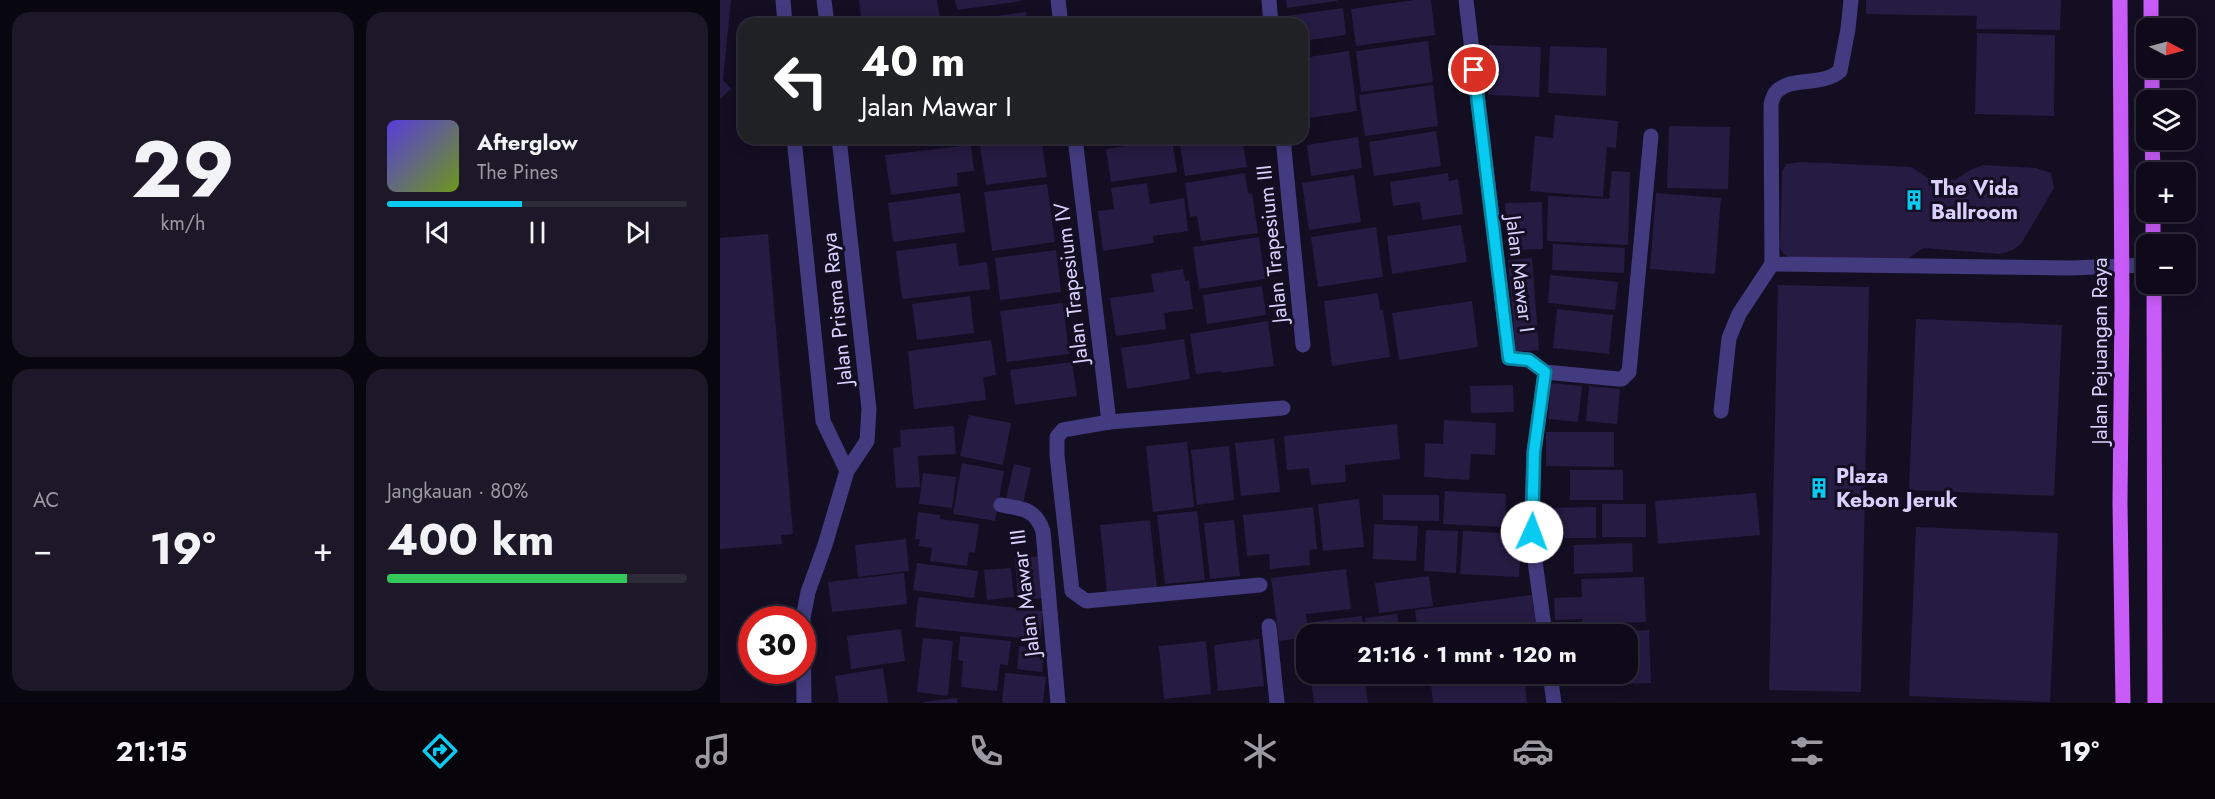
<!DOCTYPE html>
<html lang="id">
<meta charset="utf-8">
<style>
:root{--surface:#0e0a1a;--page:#1c1827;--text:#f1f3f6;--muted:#9b9aa2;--line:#2e2b39;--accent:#09caf0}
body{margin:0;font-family:Jost,sans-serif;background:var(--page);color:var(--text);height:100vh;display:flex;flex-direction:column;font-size:22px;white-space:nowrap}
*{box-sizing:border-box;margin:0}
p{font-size:20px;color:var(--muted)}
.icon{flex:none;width:33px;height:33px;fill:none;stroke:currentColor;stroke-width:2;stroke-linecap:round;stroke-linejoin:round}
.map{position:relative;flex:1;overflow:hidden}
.sheet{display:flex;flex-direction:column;gap:12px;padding:12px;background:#08060e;width:720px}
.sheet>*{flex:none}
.hud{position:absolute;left:18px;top:18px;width:570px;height:126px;border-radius:18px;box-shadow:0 3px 15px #0003,0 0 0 2px var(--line);background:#202124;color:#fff;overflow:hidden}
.needle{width:39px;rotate:96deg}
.fabs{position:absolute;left:1416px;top:18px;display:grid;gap:12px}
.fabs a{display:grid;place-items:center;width:60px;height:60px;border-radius:12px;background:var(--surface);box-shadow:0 3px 15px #0003,0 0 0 2px var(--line);font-size:30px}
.speed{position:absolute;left:18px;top:606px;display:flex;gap:12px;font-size:30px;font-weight:700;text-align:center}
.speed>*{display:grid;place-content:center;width:78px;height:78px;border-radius:50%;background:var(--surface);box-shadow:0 3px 15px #0003,0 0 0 2px var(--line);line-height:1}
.speed .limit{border:9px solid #d22;background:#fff;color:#111}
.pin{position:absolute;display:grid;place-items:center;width:51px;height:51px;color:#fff;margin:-26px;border:3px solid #fff;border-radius:50%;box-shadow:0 2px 6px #0007}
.me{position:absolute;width:66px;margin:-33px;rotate:2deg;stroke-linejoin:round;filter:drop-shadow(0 0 4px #0008)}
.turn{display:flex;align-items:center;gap:21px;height:126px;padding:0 24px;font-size:27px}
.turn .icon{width:78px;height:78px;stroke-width:2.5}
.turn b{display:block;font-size:42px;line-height:51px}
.big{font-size:45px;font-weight:700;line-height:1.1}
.sheet .tile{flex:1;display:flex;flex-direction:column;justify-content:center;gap:9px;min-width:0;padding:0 21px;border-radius:18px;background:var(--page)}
.sheet .dial{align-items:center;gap:0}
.dial b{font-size:78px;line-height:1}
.song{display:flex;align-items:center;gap:18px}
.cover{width:72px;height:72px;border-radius:9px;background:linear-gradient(135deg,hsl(250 70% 55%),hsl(80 70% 35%))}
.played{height:6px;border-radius:3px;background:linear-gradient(90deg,var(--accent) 45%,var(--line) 45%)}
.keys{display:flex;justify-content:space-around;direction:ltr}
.heat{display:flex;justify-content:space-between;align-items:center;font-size:33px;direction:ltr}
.charge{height:9px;border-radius:4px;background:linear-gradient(90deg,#34c759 80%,var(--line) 0)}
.sheet .tiles{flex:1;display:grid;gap:12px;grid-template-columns:repeat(2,1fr)}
.trip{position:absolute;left:576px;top:624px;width:342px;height:60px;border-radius:18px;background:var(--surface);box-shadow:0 3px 15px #0003,0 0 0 2px var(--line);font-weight:700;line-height:60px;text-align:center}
.tab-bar{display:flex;height:96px;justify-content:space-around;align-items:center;background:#06040a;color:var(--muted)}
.tab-bar .icon{width:42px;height:42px}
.tab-bar .current{color:var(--accent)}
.tab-bar b{font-size:27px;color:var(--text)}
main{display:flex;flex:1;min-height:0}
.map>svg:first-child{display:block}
.building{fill:#261b42}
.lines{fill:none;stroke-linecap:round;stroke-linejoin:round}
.minor{stroke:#423b7f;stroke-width:15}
.primary{stroke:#c95cf9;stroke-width:15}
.route-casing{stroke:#06839c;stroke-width:15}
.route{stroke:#09caf0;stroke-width:10}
.labels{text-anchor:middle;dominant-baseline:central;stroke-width:6;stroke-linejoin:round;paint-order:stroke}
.poi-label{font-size:21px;font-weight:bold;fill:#d9d1fd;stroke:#130e22;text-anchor:start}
.street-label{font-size:21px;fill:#d9d1fd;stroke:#130e22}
</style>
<main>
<section class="sheet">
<div class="tiles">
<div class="tile dial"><b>29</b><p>km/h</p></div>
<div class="tile">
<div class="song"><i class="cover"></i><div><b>Afterglow</b><p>The Pines</p></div></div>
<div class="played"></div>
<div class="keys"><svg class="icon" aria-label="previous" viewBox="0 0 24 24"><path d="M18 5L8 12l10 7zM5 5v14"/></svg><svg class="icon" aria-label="pause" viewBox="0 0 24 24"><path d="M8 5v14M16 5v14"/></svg><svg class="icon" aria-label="next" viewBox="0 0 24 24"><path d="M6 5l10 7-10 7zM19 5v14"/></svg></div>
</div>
<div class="tile"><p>AC</p>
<div class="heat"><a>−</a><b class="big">19°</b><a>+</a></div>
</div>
<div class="tile"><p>Jangkauan · 80%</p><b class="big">400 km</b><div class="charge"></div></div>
</div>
</section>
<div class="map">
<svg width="1495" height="703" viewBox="0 0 1495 703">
<rect width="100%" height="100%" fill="#130e22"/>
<g class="building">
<path d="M0 0H11L3 80 11 89 0 99Z"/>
<path d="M139 0H217L220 19 187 24H142Z"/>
<path d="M235 0H301V1L237 10Z"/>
<path d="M566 0H617V1L567 8Z"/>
<path d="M694 0H711L715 35 636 46 631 9Z"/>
<path d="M1146 0H1341L1340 30 1256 29 1257 16 1146 14Z"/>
<path d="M623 8 626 35 582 41V24H567L566 16Z"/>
<path d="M306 12 308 24H248L247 20Z"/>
<path d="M1257 33 1335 35 1334 116 1255 114Z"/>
<path d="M708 41 713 82 641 92 636 51Z"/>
<path d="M769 45 821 47 819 97 768 95Z"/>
<path d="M830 46 887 48 886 96 828 93Z"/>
<path d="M629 51 637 111 582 119V58Z"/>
<path d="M713 85 718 126 645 136 639 95Z"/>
<path d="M835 115 898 121 896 148 887 147 883 197 810 191 815 136 833 138Z"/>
<path d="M949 126 1010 127 1008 189 947 188Z"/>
<path d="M716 131 721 166 654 176 649 142Z"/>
<path d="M638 137 642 168 591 176 587 145Z"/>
<path d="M175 138H204V139L175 143Z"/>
<path d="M321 138 327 177 266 185 260 146Z"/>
<path d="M381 138H422L423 139 382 146Z"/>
<path d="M459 138H522L527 167 465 176Z"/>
<path d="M452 139 457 172 391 182 386 149Z"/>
<path d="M251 145 254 171 237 173 238 186 171 195 165 155Z"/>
<path d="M1081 162 1191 167 1210 179 1235 180 1252 169 1264 165 1316 168 1331 173 1334 188 1301 244 1293 250 1280 254 1203 248 1189 258 1180 260 1074 259 1064 255 1060 248 1062 172 1066 164Z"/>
<path d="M892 171 910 172 908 245 827 241 828 196 889 199Z"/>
<path d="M525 173 528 194 532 193 538 233 481 241 477 216 470 217 465 183Z"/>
<path d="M728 173 729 181 738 179 743 214 702 220 700 202 673 206 670 182Z"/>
<path d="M634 175 641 222 589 230 582 183Z"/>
<path d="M427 183 430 204 464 198 468 231 433 236 434 243 383 251 378 211 394 209 391 188Z"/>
<path d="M327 184 335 242 272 251 264 192Z"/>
<path d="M240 193 245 232 173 242 168 203Z"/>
<path d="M936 193 1001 198 995 274 930 269Z"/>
<path d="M822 202 823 249 787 250 785 203Z"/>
<path d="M741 225 747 262 672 274 667 236Z"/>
<path d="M656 227 663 277 598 287 591 237Z"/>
<path d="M48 234 73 534 61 535 62 544 0 549V238Z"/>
<path d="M539 237 545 279 479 289 473 247Z"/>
<path d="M236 243 239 266 267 262 270 289 182 299 176 251Z"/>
<path d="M833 244 905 248 904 273 832 270Z"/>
<path d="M336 250 341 292 280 300 275 258Z"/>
<path d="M812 258 819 350 796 352 788 260Z"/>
<path d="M463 269 465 281 469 280 473 309 444 313 446 329 396 336 390 298 434 292 431 274Z"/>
<path d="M830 275 898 282 895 310 828 303Z"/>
<path d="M1058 285 1149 287 1141 692 1049 690Z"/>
<path d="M542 286 546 315 487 324 483 295Z"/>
<path d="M658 293 660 310H663L670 357 612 366 604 301Z"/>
<path d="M250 296 254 333 197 340 192 304Z"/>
<path d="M752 301 758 347 679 360 672 313Z"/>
<path d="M343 303 349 354 287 362 280 311Z"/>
<path d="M837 309 893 315 889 354 833 348Z"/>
<path d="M1196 319 1342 325 1334 496 1189 490Z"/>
<path d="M548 321 554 366 501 373V371L476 374 470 334Z"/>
<path d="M464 339 470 379 407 389 401 348Z"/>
<path d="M271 340 276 375 263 377 266 400 194 409 188 351Z"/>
<path d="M352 362 357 396 295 405 290 370Z"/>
<path d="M831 383 862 386 858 422 828 419Z"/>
<path d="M793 385 794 412 751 413 750 386Z"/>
<path d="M869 386 900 389 897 424 866 421Z"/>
<path d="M249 415 291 423 283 465 240 456Z"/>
<path d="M724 420 776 423 775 455 751 454 749 480 704 477 705 443 723 444Z"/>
<path d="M677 424 680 459 625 465 626 482 591 485 589 468 567 470 564 436Z"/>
<path d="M234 426 236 454 198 456 200 487 176 488 173 448 181 447 180 430Z"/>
<path d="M826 432H894V467L826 466Z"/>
<path d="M554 439 560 492 521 496 515 443Z"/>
<path d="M467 442 474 507 433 512 426 446Z"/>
<path d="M509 446 514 500 477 505 471 450Z"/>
<path d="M242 463 284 471 275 521 233 514Z"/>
<path d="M294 464 311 468 303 504 286 499Z"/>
<rect x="850" y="470" width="53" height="30"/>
<path d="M203 473 236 477 232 508 199 504Z"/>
<path d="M725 491 786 494 785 527 723 524Z"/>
<path d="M1036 493 1040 535 938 544 935 501Z"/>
<path d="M663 495H719V521L663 520Z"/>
<path d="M639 499 644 547 603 551 598 504Z"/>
<rect x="882" y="504" width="44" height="33"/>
<path d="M593 507 597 549 589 550 590 565 550 569 549 554 527 556 523 515Z"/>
<path d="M876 507V538H828V508Z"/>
<path d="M477 511 485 580 445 584 437 515Z"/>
<path d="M198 512 220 515V519L259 524 255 553 249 552 247 566 210 561 212 548 199 546 200 539H195Z"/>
<path d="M430 520 437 588 387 593 380 525Z"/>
<path d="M514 520 520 576 490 579 484 523Z"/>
<path d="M654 524 698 526 696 561 653 559Z"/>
<path d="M1196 527 1338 533 1330 702 1189 696Z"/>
<path d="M706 530 738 531 736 573 704 571Z"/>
<path d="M743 531 801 534 799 577 740 574Z"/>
<path d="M186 539 189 571 138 577 135 545Z"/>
<path d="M912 543 913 572 854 574V545Z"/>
<path d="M323 556 326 598 298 600 295 558Z"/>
<path d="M197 563 258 571 254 598 193 590Z"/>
<path d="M291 568 294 597 267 600 264 570Z"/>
<path d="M626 569 631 609 586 614 589 634H586V637L559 641 551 578Z"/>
<path d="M184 573 187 604 112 612 108 582Z"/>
<path d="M709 576 713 606 659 613 655 583Z"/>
<path d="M924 577 926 622 862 624V619L835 620 834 598 862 597 861 579Z"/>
<path d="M812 595 817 634H698L695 610Z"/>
<path d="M198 597 323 611 320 640 195 627Z"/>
<path d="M677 614 680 634H647L645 618Z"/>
<path d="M642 616 644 634H594L593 622Z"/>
<path d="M181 629 185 661 131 669 127 636Z"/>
<path d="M929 630 931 683 901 684V674H908V634H899V631Z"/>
<path d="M892 631V634H854V633Z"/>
<path d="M240 636 291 641 288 665 280 664 277 691 241 687 243 661 238 660Z"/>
<path d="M203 638 233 641 228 696 197 692Z"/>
<path d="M539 639 544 686 498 691 494 645Z"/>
<path d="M486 641 491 694 444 699 439 646Z"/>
<path d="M299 646 324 649 322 672 297 669Z"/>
<path d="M163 668 168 703H119L115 676Z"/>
<path d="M285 673 326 677 323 703H282Z"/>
<path d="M641 674H644L648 703H594L591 680Z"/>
<path d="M659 674H699V676L660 681Z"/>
<path d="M710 674H804L807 703H713Z"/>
<path d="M847 674H879V680L847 682Z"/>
<path d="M237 698 238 703H203V702Z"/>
</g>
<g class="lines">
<g class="minor">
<path d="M63 0 65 24"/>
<path d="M104 0 107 24"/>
<path d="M338 0 341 24"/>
<path d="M549 0 551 24"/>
<path d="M746 0 789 358 809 360 825 372"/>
<path d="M1131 0 1128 29 1120 71C1101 87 1073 76 1057 91 1054 94 1052 100 1051 104L1052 264 1351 268 1426 265"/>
<path d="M74 138 103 421 127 471"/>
<path d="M355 138 389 422"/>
<path d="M563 138 583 345"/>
<path d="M825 372 898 379H902L909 372 931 136"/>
<path d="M825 372 814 452 811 532 825 634"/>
<path d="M1001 411 1009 338 1019 314 1052 264"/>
<path d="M281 505C302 509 315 508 323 531L338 703"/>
<path d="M540 585 366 601 352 591 337 455V437L343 430 389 422 563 408"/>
<path d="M549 626 557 703"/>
<path d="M830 674 834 703"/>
<path d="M84 703 83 618 88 592 105 545 127 471 147 441 149 409 119 138"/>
</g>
<g class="primary">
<path d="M1400 0 1402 305 1400 503 1403 703"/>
<path d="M1431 0V28"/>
<path d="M1432 68V100"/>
<path d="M1432 140 1433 172"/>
<path d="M1433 212V244"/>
<path d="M1434 284 1435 703"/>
</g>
</g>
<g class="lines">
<g class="route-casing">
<path id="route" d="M754 70 789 358 809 360 825 372 814 452 812 532"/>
</g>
<use href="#route" class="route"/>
</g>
<defs>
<g id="building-bare" transform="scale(1.62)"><path d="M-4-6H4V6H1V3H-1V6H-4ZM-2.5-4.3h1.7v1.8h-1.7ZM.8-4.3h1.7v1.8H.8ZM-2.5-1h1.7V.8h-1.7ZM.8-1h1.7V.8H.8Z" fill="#09caf0" stroke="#130e22" stroke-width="2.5" paint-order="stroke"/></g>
</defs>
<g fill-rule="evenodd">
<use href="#building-bare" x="1194" y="200"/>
<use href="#building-bare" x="1099" y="488"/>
</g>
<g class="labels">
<g class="poi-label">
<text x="1211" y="188">The Vida<tspan x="1211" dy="24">Ballroom</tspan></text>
<text x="1116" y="476">Plaza<tspan x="1116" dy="24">Kebon Jeruk</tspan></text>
</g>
<g class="street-label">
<text transform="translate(552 244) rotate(-96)">Jalan Trapesium III</text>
<text transform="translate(800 274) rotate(83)">Jalan Mawar I</text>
<text transform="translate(351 283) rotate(-97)">Jalan Trapesium IV</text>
<text transform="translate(117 309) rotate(-96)">Jalan Prisma Raya</text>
<text transform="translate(1380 351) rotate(-90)">Jalan Pejuangan Raya</text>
<text transform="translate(305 593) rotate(-97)">Jalan Mawar III</text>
</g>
</g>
</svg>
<div class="fabs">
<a><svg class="needle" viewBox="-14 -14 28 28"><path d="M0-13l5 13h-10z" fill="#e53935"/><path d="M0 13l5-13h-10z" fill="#9b9aa2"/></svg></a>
<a><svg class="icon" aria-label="layers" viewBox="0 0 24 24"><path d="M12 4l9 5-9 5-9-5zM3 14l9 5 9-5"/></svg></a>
<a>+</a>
<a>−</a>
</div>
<div class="speed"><div class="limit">30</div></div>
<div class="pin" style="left:754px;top:70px;background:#d93025"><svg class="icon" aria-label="arrive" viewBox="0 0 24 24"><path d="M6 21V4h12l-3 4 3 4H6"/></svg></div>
<svg class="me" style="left:812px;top:532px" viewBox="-20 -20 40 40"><circle r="19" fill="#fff"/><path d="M0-13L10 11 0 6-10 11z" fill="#09caf0"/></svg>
<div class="trip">21:16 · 1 mnt · 120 m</div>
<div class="hud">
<div class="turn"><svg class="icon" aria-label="left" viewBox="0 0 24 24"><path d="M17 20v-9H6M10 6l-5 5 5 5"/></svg><div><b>40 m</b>Jalan Mawar I</div></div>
</div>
</div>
</main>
<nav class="tab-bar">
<b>21:15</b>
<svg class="icon current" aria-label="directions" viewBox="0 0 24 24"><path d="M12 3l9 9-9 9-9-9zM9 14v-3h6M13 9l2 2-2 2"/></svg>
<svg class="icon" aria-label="music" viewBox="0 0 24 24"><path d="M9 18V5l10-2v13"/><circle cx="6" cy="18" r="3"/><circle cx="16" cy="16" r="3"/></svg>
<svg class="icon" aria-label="phone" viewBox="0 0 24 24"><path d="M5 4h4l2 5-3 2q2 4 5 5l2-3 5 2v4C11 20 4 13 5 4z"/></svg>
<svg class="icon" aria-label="climate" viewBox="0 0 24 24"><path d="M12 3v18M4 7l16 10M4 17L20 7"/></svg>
<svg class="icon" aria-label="car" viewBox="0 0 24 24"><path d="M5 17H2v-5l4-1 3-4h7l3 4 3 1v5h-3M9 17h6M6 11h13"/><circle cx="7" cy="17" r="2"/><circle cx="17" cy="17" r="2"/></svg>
<svg class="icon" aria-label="filters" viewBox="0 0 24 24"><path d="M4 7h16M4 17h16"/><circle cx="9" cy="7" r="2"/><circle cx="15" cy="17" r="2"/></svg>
<b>19°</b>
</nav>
